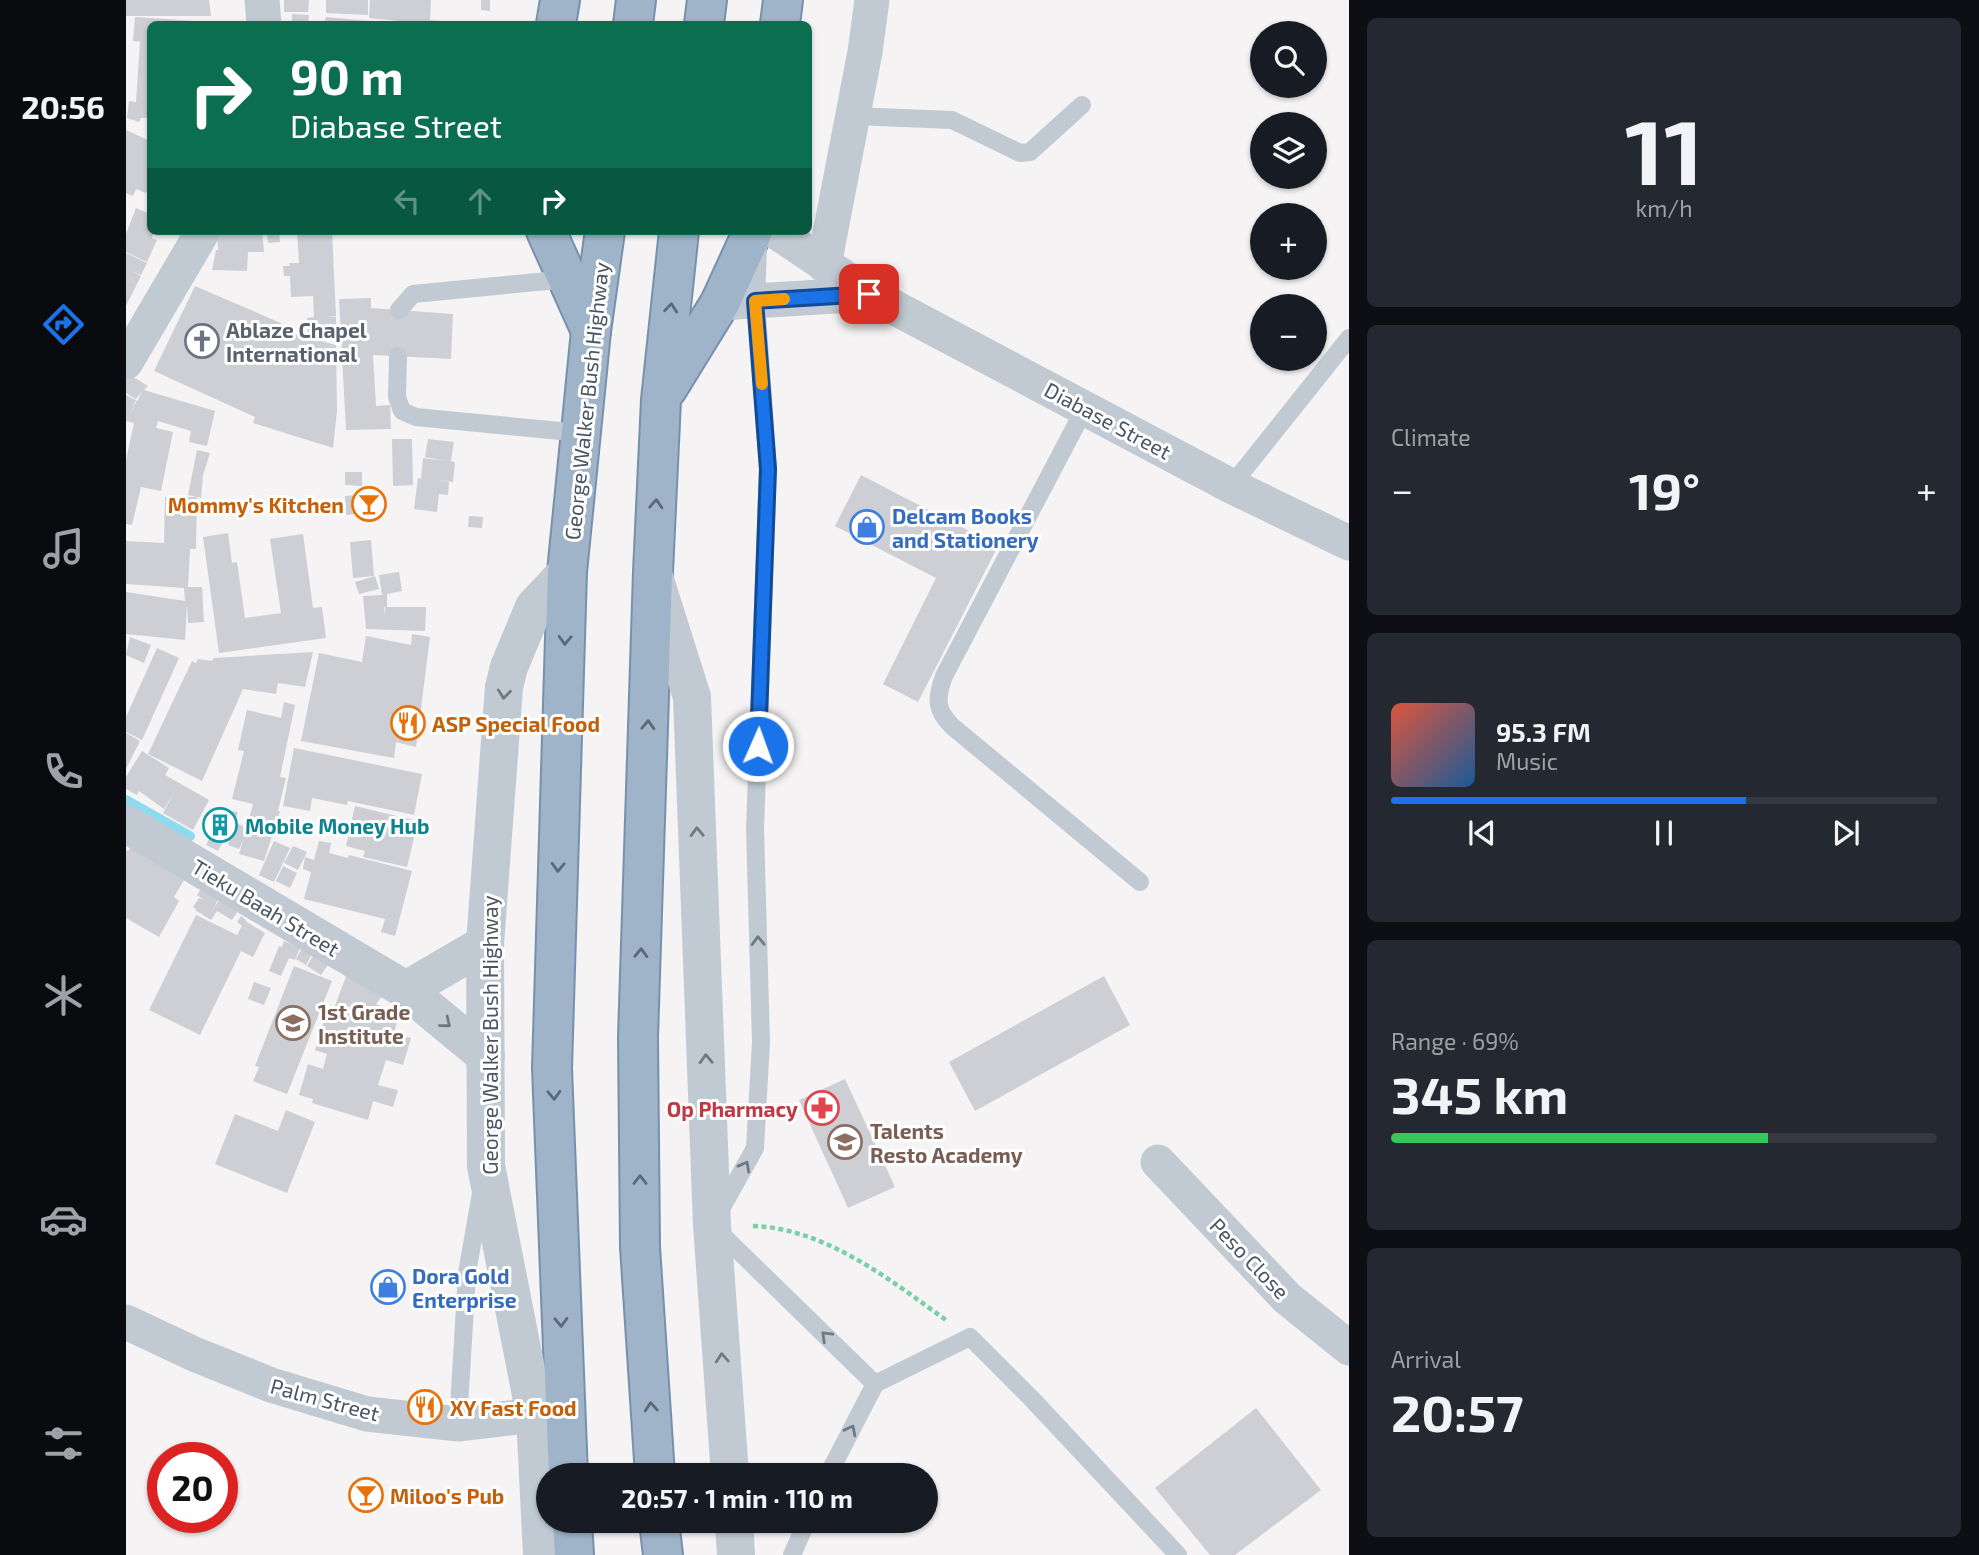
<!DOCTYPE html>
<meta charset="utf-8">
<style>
:root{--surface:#171b24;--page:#242831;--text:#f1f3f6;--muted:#9ea1a6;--line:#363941;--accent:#1a73e8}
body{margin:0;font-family:"Exo 2",sans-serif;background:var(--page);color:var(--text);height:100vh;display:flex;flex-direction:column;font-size:26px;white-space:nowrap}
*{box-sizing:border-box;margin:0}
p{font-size:23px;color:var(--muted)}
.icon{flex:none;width:38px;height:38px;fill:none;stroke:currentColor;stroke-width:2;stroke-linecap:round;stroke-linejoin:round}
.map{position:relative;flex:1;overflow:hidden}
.side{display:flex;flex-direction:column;gap:18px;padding:18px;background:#0d0f14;width:630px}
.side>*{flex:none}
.hud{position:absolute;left:21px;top:21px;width:665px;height:214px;border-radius:10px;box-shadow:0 2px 5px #0004;background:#0b6e4f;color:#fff;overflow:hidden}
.fabs{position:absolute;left:1124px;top:21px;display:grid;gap:14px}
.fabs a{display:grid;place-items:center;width:77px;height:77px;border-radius:50%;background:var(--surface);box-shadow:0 2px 5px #0004;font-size:35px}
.speed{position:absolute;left:21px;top:1442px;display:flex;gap:14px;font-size:35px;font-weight:700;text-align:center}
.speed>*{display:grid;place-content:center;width:91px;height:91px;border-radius:50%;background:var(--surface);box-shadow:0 2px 5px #0004;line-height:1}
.speed .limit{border:10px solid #d22;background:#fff;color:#111}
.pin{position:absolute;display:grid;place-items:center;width:60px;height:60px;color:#fff;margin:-30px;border-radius:14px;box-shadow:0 4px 10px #0006}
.me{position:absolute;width:77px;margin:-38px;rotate:2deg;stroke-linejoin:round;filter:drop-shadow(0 0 5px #0008)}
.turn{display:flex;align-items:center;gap:24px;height:147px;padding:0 28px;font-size:32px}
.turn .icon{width:91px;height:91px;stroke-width:2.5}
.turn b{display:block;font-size:49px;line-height:60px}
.lanes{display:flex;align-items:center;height:66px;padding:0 28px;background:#0003;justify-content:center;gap:35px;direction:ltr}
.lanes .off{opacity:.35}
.big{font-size:52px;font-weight:700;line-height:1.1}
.side .card{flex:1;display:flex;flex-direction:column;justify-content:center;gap:10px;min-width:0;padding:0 24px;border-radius:10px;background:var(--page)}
.side .dial{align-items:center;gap:0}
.dial b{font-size:91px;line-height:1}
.song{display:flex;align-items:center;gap:21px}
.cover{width:84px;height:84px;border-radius:10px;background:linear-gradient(135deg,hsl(10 70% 55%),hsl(210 70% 35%))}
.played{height:7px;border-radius:4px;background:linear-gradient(90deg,var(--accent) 65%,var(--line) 65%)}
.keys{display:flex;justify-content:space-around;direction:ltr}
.heat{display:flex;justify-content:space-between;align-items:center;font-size:38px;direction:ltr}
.charge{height:10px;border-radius:5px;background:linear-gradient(90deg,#34c759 69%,var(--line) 0)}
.trip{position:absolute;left:410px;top:1463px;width:402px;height:70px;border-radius:35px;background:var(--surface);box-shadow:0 2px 5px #0004;font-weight:700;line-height:70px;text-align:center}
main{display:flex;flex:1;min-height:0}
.tab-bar{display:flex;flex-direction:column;width:126px;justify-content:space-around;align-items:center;background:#090b0e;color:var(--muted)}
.tab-bar .icon{width:49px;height:49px}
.tab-bar .active{color:var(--accent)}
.tab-bar b{font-size:32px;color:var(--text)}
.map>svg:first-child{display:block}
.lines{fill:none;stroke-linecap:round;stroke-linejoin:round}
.stream{stroke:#90daee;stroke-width:10}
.building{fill:#cdcfd5}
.trunk-casing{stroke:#7690ad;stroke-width:42}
.path{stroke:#7ad0a6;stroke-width:4.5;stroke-dasharray:5 3.5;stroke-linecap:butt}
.service{stroke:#c1cad2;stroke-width:18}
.minor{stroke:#c1cad2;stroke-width:35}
.tertiary{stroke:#c1cad2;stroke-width:38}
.trunk{stroke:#9fb4c9;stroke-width:38}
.oneway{stroke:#5b6976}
.oneway2{stroke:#6e7983}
.route-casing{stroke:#114b97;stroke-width:18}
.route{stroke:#1a73e8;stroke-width:12}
.slow{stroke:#f59e0b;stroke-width:12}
.labels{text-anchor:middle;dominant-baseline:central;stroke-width:6;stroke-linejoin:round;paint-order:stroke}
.worship-label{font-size:21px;font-weight:bold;fill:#5b616d;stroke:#fff;text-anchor:start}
.street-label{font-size:21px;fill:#4a5661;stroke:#fff}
.food-label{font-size:21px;font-weight:bold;fill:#c56008;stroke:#fff;text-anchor:start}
.shop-label{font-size:21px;font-weight:bold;fill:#366cbe;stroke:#fff;text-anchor:start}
.culture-label{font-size:21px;font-weight:bold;fill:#0d838f;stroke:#fff;text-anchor:start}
.education-label{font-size:21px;font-weight:bold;fill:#785e54;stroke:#fff;text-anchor:start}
.health-label{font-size:21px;font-weight:bold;fill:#be3a42;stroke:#fff;text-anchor:end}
</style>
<main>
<nav class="tab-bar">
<b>20:56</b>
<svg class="icon active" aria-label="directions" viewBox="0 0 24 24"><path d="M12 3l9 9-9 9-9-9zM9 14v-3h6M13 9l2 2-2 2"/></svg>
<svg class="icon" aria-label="music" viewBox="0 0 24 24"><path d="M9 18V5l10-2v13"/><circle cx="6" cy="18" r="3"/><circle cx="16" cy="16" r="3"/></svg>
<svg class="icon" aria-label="phone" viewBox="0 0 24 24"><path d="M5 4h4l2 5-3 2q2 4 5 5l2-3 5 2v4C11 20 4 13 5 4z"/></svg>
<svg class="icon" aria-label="climate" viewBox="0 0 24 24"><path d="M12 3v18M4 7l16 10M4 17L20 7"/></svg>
<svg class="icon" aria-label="car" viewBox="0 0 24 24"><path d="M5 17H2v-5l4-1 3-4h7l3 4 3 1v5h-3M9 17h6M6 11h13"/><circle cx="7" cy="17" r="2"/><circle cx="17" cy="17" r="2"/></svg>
<svg class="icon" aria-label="filters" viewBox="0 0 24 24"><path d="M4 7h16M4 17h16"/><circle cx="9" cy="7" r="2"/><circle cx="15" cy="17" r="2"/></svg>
</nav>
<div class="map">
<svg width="1223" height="1555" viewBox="0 0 1223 1555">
<rect width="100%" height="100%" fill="#f5f3f3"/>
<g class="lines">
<path class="stream" d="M0 800 64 836"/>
</g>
<g class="building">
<path d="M0 0H83L85 16H0Z"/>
<path d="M158 0H183L182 12H158Z"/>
<path d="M200 0H242V15L200 13Z"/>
<path d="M244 0H305L304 20 333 23V24H295L296 23 243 18Z"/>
<path d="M355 0H364V11L355 10Z"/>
<path d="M166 14 183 15 182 24H166Z"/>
<path d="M9 17 82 22V24H24V118H15L13 122 1 118 3 101 10 102 14 42 7 41Z"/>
<path d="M200 17 263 23V24H199Z"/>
<path d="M0 130 24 141V183L20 193 10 189 7 196 0 193Z"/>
<path d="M10 208 24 214V231H28L26 238 31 240 21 262 0 252V234Z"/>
<path d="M112 231H136L138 252H122L121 271 86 270 90 250H92L91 232Z"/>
<path d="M141 231H153L154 242 142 243Z"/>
<path d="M171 231H206L210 316H201L210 317V337H182L181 318 188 317 187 296 165 297 164 276H158L157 266H164L163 263H173Z"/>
<path d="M0 253 21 263 15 275 5 271 15 276 0 306Z"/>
<path d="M69 286 157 324 155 330 210 345 211 411 207 448 127 423 129 417 28 371Z"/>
<path d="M245 298V308L327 314 325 359 247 355 250 406 264 405 265 429 220 430 213 299Z"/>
<path d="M4 375 22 386 18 390 89 411 81 446 63 442 65 431 32 421 30 428 47 432 35 491 15 487 6 525 0 524V460L8 423 0 421V395L10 400 4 415 11 400 13 401 12 400 16 391 10 399 0 393V380Z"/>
<path d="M266 439H286L287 485 267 486Z"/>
<path d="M302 439 328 442 325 461 329 462 327 482 307 479 323 482 322 495 313 494 311 512 288 509 292 478 295 479 297 458 319 461 299 457Z"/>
<path d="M71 450 84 453 77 475 75 498 71 497 70 549H64L62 587H76L78 622 62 623 61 604 59 640 0 634V592L59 601 58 588 0 584V541L38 543 39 497H71L62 495Z"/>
<path d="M219 472H236V486L219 485Z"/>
<path d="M735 475 872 546 792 702 757 684 810 578 709 526Z"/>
<path d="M246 494 247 512 220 515 219 496Z"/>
<path d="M343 516 357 517 356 528 342 527Z"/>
<path d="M102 533 106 563 111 562 119 618 155 613 144 539 177 534 187 608 196 607 200 638 93 653 77 537Z"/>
<path d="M245 540 248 576 227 578 224 542Z"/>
<path d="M273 572 276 591 261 594V607H258V616L259 607H300L299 631 240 629 237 596 256 595 253 575Z"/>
<path d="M249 576 253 589 233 594 229 582Z"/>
<path d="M286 634 304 637 290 747 270 742 268 758 175 741 193 653 236 662 240 636 285 645Z"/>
<path d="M4 637 25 645 18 663 0 655Z"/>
<path d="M31 648 53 658 16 740 0 732V717Z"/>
<path d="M187 652 179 687 152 683 150 694 117 689 76 781 22 754 66 661 70 663 72 659 86 661 88 658Z"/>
<path d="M158 702 169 705 154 777 160 778 152 811H154L138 861 113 854 117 840 113 849 102 845 104 837 89 830 96 810 103 812 101 820 105 811 112 812 108 823 121 827 127 804 106 799 118 751 112 750 121 710 155 718Z"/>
<path d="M0 733 14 741 0 769Z"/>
<path d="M168 748 296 774 288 815 222 801 221 805 186 798 184 811 157 806Z"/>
<path d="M16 751 43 768 39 775 83 800 67 830 37 813 49 791 38 809 13 791 11 795 0 789V777Z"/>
<path d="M229 806 292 821 281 867 237 857 239 851 220 846Z"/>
<path d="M86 833 98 840 92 851 80 845Z"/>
<path d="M148 841 164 848 148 882 133 875Z"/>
<path d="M193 841 205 843 203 853 222 858 223 855 286 871 269 936 255 932 259 919 178 899 185 872 177 869 179 857 188 860Z"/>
<path d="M167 846 181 852 172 870 158 863Z"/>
<path d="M5 847 58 880 48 897 53 901 33 937 0 918V850L2 851Z"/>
<path d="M157 866 171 873 164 888 150 881Z"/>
<path d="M77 886 94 896 86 911 95 897 116 905 106 920 91 911 85 920 69 910 70 909 67 907 73 898 78 900 71 895Z"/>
<path d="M70 915 111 935 116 926 111 922 115 916 120 920 119 921 139 933 127 957 115 951 74 1035 23 1010Z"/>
<path d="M158 941 174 948 169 960 163 958 155 976 143 971 153 946 156 947Z"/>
<path d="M176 948 186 954 180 965 170 959Z"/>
<path d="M191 949 206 959 195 975 181 966Z"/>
<path d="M168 966 206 981 161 1094 127 1081 133 1067 129 1066Z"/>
<path d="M221 974 257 995 250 1004 255 1006 254 1009 273 1015 268 1033 285 1038 277 1065 260 1060 252 1085 272 1090 267 1107 247 1101 242 1120 186 1103 187 1099 173 1095 182 1064 197 1069 201 1054 189 1050 200 1014 205 1016Z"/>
<path d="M978 976 1004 1025 849 1111 823 1062Z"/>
<path d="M128 982 145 988 138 1005 122 999Z"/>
<path d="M719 1079 769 1187 722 1208 673 1100Z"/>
<path d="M160 1110 189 1122 161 1193 89 1164 109 1114 152 1131Z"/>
<path d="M1130 1408 1195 1490 1109 1555H1084L1029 1488Z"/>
</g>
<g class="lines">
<g class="trunk-casing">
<g id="trunk">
<path d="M430 24 434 0"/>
<path d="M507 24 510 0"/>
<path d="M578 24 581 0"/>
<path d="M654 24 657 0"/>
<path d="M420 231 465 331"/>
<path d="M541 389 594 303 627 231"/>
<path d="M442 1475 426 1068 441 572 465 331 479 231"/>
<path d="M529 1475 514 1247 512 1037 527 572 535 400 553 231"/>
<path d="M446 1521 448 1555"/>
<path d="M533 1521 537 1555"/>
</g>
</g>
<path class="path" d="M627 1226C699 1228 764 1280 820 1320"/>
<g class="service">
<path d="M727 116 826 120 894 153 904 152 956 105"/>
<path d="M632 247 630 301 642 469 629 829 635 1042 629 1148 586 1225 749 1384"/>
<path d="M273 310 287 294 442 279"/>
<path d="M272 356 271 397 276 411 290 417 455 433"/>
<path d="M959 408 818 676C810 698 809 710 827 727L1014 882"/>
<path d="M1105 486 1223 338"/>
<path d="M332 1424 341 1273 355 1193"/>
<path d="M702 1475 749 1384 844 1337 904 1397 1052 1555"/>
<path d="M666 1555 681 1521"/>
</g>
<g class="minor">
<path d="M136 0 138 24"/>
<path d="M649 231 743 294 1105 486 1223 543"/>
<path d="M698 265 739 52 746 0"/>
<path d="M594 303 743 294"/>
<path d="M0 362 77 231"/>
<path d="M1032 1162 1161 1298 1223 1348"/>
<path d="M0 1322 68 1354 145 1385 241 1414 332 1424 409 1415"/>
</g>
<g class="tertiary">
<path d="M528 577 566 697 586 1225 604 1475"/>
<path d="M0 824 280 990 360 1056"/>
<path d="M280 990 359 944"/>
<path d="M608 1521 610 1555"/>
<path d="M416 1555 409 1415 360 1166 359 944 378 687 383 667 408 607 441 572"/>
</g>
<use href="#trunk" class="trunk"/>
</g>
<defs><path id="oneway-chevron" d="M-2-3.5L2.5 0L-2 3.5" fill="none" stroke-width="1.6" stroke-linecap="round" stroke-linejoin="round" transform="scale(1.75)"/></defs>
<g class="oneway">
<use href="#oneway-chevron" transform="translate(545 308) rotate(-84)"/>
<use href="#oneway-chevron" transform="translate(530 504) rotate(-87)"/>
<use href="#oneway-chevron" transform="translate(439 640) rotate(92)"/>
<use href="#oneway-chevron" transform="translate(522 725) rotate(-88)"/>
<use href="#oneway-chevron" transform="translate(432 867) rotate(92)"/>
<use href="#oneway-chevron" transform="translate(515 953) rotate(-88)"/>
<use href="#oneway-chevron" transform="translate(428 1095) rotate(88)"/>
<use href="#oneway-chevron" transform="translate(514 1180) rotate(-90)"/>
<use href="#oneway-chevron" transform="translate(435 1322) rotate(88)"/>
<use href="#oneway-chevron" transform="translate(525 1407) rotate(-94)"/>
</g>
<g class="oneway2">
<use href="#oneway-chevron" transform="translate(378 694) rotate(96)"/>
<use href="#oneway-chevron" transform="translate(571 832) rotate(-92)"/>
<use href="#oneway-chevron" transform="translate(632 941) rotate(-92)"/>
<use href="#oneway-chevron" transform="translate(320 1023) rotate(39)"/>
<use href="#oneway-chevron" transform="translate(580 1059) rotate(-92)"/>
<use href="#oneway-chevron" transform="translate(619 1166) rotate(-61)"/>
<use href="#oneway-chevron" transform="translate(700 1336) rotate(-136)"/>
<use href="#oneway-chevron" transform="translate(596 1358) rotate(-94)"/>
<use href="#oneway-chevron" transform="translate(725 1430) rotate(-63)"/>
</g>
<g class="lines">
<g class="route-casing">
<path id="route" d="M632 746 642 469 629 301 743 294"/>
</g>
<use href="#route" class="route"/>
<path class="slow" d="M636 384 629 301 658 299"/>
</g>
<defs>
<g id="church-ring" transform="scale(1.75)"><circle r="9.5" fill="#fff" stroke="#6b7280" stroke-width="1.5"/><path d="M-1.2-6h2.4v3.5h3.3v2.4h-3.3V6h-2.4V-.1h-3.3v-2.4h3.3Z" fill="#6b7280"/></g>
<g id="bar-ring" transform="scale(1.75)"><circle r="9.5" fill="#fff" stroke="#e8710a" stroke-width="1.5"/><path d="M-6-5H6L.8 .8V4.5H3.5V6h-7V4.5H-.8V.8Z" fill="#e8710a"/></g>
<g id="shop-ring" transform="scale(1.75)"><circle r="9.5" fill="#fff" stroke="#3f7fe0" stroke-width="1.5"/><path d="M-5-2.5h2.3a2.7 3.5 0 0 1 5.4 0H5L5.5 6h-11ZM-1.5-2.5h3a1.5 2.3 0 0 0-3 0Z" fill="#3f7fe0"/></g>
<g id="restaurant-ring" transform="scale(1.75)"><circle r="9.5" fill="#fff" stroke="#e8710a" stroke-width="1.5"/><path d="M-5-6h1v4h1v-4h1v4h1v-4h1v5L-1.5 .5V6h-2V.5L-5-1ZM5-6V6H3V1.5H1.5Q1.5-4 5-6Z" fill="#e8710a"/></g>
<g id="building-ring" transform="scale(1.75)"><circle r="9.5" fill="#fff" stroke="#0f9aa8" stroke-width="1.5"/><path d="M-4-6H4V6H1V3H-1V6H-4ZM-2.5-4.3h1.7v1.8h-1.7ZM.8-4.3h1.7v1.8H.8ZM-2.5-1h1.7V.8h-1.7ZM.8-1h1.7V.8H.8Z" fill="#0f9aa8"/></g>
<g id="school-ring" transform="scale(1.75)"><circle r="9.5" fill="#fff" stroke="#8d6e63" stroke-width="1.5"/><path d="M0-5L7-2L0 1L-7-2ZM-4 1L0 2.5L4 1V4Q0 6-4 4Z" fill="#8d6e63"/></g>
<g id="pharmacy-ring" transform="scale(1.75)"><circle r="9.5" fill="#fff" stroke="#e0444e" stroke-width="1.5"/><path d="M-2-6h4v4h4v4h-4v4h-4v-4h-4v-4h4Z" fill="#e0444e"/></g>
</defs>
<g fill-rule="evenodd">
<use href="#church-ring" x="76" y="341"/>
<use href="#bar-ring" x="243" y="504"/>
<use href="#shop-ring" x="741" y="527"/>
<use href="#restaurant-ring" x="282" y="723"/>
<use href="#building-ring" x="94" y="825"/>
<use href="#school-ring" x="167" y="1023"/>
<use href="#pharmacy-ring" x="696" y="1108"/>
<use href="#school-ring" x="719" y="1142"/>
<use href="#shop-ring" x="262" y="1287"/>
<use href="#restaurant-ring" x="299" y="1407"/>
<use href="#bar-ring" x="240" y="1495"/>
</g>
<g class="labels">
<g class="worship-label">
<text x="100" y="329">Ablaze Chapel<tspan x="100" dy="24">International</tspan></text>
</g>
<g class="street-label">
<text transform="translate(460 401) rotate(-84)">George Walker Bush Highway</text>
<text transform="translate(982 420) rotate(28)">Diabase Street</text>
<text transform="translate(140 907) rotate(31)">Tieku Baah Street</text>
<text transform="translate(363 1035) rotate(-90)">George Walker Bush Highway</text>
<text transform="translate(1124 1258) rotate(46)">Peso Close</text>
<text transform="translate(199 1399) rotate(15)">Palm Street</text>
</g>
<g class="food-label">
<text x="218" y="504" text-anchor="end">Mommy's Kitchen</text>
<text x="306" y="723">ASP Special Food</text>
<text x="324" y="1407">XY Fast Food</text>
<text x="264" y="1495">Miloo's Pub</text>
</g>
<g class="shop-label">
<text x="766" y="515">Delcam Books<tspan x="766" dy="24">and Stationery</tspan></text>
<text x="286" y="1275">Dora Gold<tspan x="286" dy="24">Enterprise</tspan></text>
</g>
<g class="culture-label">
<text x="119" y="825">Mobile Money Hub</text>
</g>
<g class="education-label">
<text x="192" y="1011">1st Grade<tspan x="192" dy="24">Institute</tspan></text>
<text x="744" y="1130">Talents<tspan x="744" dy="24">Resto Academy</tspan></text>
</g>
<g class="health-label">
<text x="672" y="1108">Op Pharmacy</text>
</g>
</g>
</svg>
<div class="fabs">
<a><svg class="icon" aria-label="search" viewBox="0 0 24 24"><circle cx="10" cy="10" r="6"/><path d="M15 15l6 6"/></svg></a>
<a><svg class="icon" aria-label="layers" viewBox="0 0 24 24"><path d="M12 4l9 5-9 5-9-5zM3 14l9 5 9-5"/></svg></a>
<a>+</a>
<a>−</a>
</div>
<div class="speed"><div class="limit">20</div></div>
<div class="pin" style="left:743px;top:294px;background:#d93025"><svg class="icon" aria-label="arrive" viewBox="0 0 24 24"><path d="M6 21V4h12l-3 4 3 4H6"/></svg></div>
<svg class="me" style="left:632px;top:746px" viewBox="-20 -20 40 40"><circle r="17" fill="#1a73e8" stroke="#fff" stroke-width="3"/><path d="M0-11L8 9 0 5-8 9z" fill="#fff"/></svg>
<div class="trip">20:57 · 1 min · 110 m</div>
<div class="hud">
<div class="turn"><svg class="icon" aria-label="right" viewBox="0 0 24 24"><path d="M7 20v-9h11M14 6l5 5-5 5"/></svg><div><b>90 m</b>Diabase Street</div></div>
<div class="lanes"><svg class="icon off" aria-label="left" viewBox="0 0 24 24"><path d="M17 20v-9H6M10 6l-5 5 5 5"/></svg><svg class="icon off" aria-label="ahead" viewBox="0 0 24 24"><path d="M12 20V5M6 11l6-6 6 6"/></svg><svg class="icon" aria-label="right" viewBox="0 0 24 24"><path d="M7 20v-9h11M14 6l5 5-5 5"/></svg></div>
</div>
</div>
<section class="side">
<div class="card dial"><b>11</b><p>km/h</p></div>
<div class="card"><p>Climate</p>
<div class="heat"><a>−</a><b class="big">19°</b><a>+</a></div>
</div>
<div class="card">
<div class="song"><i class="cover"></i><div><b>95.3 FM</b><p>Music</p></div></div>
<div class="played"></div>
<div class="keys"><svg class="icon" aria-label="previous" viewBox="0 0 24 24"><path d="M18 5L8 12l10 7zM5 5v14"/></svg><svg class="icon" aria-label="pause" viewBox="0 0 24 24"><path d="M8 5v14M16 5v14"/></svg><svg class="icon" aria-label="next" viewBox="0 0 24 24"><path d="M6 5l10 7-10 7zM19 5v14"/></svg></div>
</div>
<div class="card"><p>Range · 69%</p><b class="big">345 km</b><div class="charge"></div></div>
<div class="card"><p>Arrival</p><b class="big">20:57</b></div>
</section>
</main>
